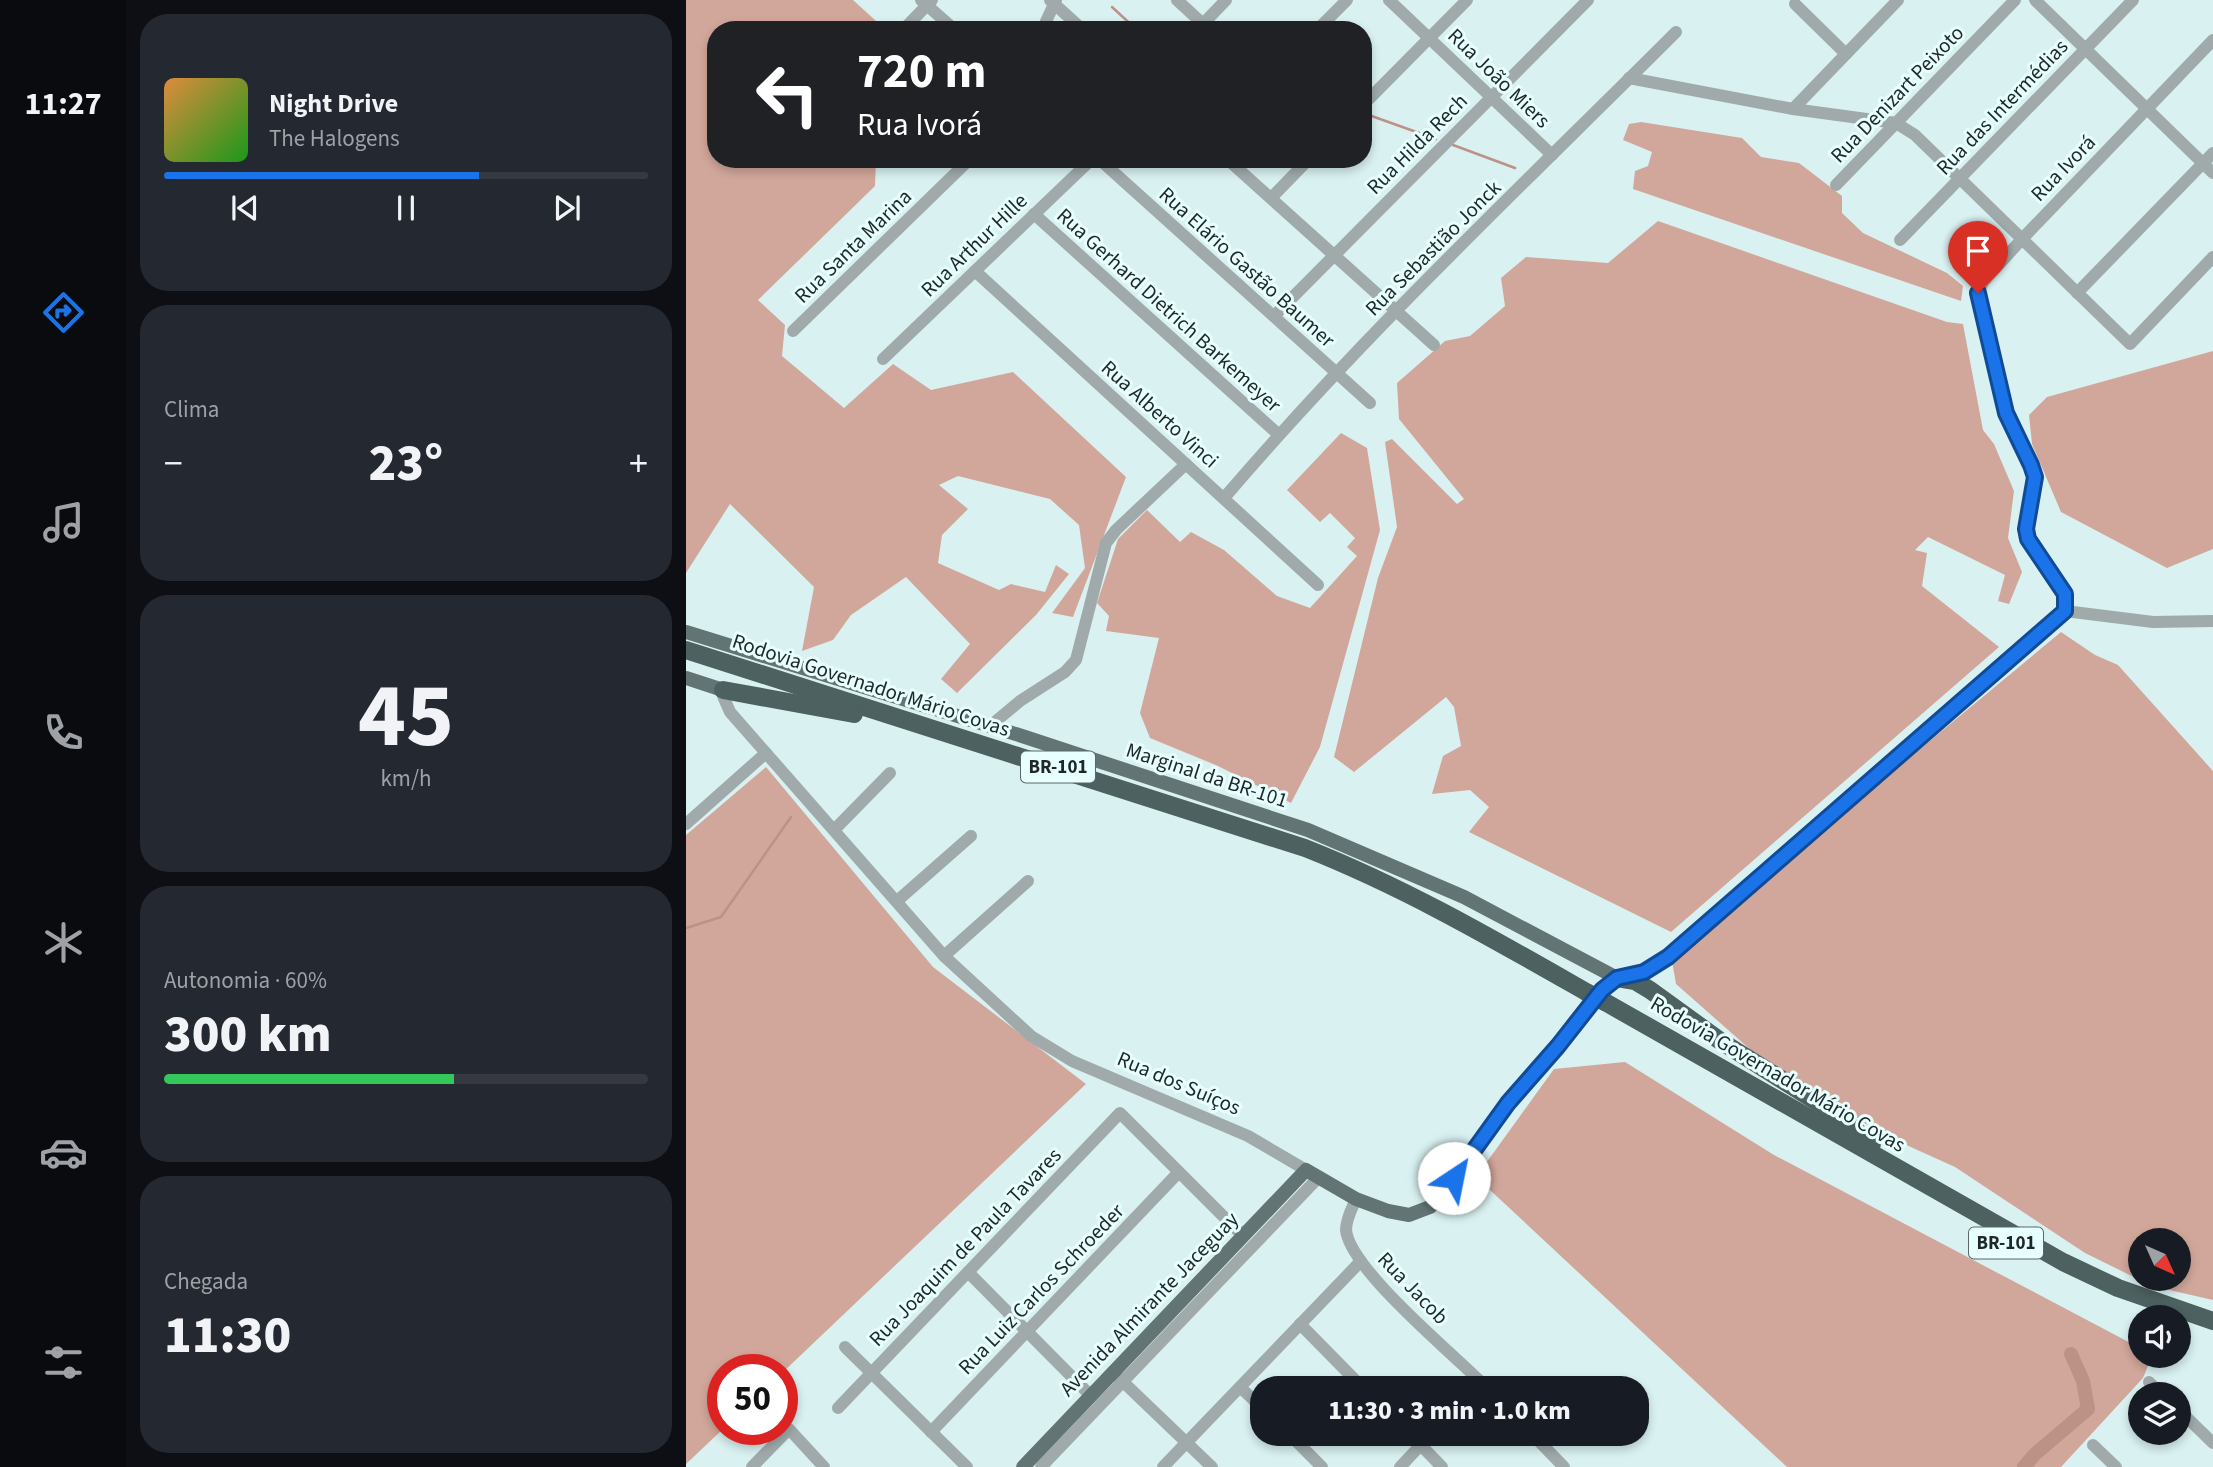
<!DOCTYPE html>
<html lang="pt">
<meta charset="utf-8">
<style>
:root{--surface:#171b24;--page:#242831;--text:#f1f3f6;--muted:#9ea1a6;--line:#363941;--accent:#1a73e8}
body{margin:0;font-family:"Source Sans 3",sans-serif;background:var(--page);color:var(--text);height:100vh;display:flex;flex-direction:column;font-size:26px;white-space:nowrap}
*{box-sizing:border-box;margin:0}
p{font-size:23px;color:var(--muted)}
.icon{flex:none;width:38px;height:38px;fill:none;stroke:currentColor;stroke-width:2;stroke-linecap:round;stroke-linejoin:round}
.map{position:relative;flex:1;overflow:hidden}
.details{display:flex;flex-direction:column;gap:14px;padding:14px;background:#0d0f14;width:560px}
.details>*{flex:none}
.banner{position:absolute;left:21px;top:21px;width:665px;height:147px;border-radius:28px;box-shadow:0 4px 10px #0003;background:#202124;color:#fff;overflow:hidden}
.needle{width:46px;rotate:135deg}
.fabs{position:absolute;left:1442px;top:1228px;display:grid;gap:14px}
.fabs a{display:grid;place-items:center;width:63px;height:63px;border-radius:50%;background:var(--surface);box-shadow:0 4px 10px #0003;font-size:35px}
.speed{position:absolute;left:21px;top:1354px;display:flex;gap:14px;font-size:35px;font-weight:700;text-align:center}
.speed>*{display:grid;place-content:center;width:91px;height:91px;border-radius:50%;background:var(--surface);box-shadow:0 4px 10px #0003;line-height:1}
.speed .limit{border:10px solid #d22;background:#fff;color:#111}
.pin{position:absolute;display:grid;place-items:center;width:60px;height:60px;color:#fff;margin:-72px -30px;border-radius:50% 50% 50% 0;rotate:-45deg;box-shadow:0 0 7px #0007}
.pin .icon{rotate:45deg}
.me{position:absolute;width:77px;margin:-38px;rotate:34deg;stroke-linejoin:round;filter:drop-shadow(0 0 5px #0008)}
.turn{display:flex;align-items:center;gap:24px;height:147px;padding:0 35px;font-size:32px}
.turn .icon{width:91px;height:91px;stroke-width:2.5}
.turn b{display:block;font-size:49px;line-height:60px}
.big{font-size:52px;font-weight:800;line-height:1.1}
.details .widget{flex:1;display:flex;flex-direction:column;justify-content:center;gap:10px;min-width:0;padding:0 24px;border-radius:28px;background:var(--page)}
.details .dial{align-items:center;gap:0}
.dial b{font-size:91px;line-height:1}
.song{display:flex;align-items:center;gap:21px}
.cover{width:84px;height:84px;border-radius:10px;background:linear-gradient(135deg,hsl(30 70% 55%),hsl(120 70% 35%))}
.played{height:7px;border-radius:4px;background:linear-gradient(90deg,var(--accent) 65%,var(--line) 65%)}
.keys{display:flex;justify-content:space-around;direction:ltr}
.heat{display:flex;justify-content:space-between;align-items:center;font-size:38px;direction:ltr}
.charge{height:10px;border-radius:5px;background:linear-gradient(90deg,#34c759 60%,var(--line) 0)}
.trip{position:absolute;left:564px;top:1376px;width:399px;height:70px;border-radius:28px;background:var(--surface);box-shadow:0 4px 10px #0003;font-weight:800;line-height:70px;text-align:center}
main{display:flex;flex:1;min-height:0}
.menu{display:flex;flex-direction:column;width:126px;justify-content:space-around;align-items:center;background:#090b0e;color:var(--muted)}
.menu .icon{width:49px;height:49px}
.menu .on{color:var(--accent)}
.menu b{font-size:32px;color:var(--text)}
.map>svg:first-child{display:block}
.forest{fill:#d2a79b;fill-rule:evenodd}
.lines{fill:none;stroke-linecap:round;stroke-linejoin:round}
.stream{stroke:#bc9286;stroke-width:2.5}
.river{stroke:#bc9286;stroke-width:14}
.minor{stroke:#a0aaaa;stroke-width:12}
.major{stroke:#627474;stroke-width:14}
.highway{stroke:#4c6160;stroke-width:18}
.highway-bridge{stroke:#4c6160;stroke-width:18}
.route-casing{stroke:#114b97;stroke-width:18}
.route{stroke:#1a73e8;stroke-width:12}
.labels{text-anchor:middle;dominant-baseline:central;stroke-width:6;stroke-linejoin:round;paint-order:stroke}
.shield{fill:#e7fffe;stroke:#5b6868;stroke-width:2}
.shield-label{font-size:19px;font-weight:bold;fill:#1f2828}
.street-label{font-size:21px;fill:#1f2828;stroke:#e7fffe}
</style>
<main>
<nav class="menu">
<b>11:27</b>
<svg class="icon on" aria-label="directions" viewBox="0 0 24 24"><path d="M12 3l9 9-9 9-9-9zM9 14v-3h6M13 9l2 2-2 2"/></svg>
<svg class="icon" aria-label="music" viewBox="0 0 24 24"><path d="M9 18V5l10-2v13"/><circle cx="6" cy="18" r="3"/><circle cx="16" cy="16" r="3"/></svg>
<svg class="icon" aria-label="phone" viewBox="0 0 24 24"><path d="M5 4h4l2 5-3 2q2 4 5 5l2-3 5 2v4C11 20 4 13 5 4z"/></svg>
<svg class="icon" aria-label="climate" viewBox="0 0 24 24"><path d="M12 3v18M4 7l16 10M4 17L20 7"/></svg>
<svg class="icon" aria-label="car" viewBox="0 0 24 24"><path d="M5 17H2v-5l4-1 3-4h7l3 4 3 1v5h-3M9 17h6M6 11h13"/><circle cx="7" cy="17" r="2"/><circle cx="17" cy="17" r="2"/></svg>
<svg class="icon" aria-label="filters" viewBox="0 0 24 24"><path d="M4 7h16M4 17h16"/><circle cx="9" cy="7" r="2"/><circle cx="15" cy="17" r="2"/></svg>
</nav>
<section class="details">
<div class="widget">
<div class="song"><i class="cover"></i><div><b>Night Drive</b><p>The Halogens</p></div></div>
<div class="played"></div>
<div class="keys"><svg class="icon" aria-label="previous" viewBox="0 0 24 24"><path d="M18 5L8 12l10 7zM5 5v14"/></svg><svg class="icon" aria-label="pause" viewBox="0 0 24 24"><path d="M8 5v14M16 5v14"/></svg><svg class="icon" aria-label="next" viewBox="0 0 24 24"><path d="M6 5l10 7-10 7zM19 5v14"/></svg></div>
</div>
<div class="widget"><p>Clima</p>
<div class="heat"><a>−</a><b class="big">23°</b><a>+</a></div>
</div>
<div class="widget dial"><b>45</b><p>km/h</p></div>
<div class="widget"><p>Autonomia · 60%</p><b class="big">300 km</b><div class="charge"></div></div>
<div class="widget"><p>Chegada</p><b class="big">11:30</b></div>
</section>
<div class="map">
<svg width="1527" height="1467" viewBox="0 0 1527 1467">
<rect width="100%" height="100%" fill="#d9f1f1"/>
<g class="forest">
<path d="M0 0H167L200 30H30V159H190L189 186 72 300 99 325 96 356 158 408 207 364 245 390 327 372 440 477 387 617 366 613 399 568 393 525 364 499 272 476 253 485 282 509 256 535 252 563 313 590 325 584 359 592 370 565 383 574 350 615 271 693 255 679 284 644 220 577 165 615 147 640 116 651 128 587 44 504 0 573Z"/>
<path d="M955 122 1056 138 1075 157 1113 163 1156 196V213L1177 233 1261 273 1277 286 1275 301 947 189 949 171 962 166 966 152 937 140 943 124Z"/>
<path d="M972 221 1261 322 1277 324 1297 430 1308 444 1328 491 1322 538 1336 572 1323 604 1312 601 1319 575 1242 537 1229 550 1241 553 1236 586 1313 647 985 932 783 832 803 807 784 790 746 794 757 756 775 746 768 707 760 697 668 772 648 757 692 578 711 527 699 442 706 439 771 504 778 499 713 419 711 383 759 341 784 336 819 306 815 278 840 257 922 263Z"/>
<path d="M1527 351V549L1481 568 1375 512 1346 444 1343 415 1361 397Z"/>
<path d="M655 433 681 448 694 530 634 747 605 803 532 766 464 738 454 713 473 638 420 631 423 616 411 603 432 539 461 510 494 542 505 532 538 550 591 596 624 608 671 556 661 547 669 538 644 513 634 522 601 490Z"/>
<path d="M1375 632 1409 655 1432 665 1527 771V1300L1466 1286 1399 1253 1269 1167 1196 1134 1066 1051 990 984 986 961 1158 812ZM1454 1241H1493V1279H1454Z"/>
<path d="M80 767 247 967 400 1084 96 1373V1370H37V1429L0 1464V835Z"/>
<path d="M939 1062 1088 1155 1454 1348V1356H1466L1457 1378 1375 1467H1101L790 1177 868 1069Z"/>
</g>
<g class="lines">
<g class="stream">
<path d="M426 7 451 30"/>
<path d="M680 114 750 139"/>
<path d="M767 145 829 168"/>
<path d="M0 928 35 917 105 817"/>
</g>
<path class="river" d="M1338 1467 1348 1455 1402 1409 1397 1381 1385 1354"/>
<g class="minor">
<path d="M235 0 269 30"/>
<path d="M364 0 397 30"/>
<path d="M491 0 517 24"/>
<path d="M703 0 866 155"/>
<path d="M1349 0 1527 173"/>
<path d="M1109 4 1160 54"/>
<path d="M217 30 246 0"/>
<path d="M356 30 370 0"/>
<path d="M511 30 540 0"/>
<path d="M631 30 661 0"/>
<path d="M943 78 1107 109 1210 123 1229 135 1444 344 1527 257"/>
<path d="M677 105 781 0"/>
<path d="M1107 109 1212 0"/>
<path d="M413 159 684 403"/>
<path d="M541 159 748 345"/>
<path d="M1150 185 1329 0"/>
<path d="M585 198 623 159"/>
<path d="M348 214 592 434"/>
<path d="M1214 240 1447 0"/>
<path d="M289 271 632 585"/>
<path d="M1391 293 1527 153"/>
<path d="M588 316 902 0"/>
<path d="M107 331 284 159"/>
<path d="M197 359 406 159"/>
<path d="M538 498C678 334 837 185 990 32"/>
<path d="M1379 611V594L1342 539 1340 529 1349 477 1320 413 1292 293 1297 282 1336 239 1527 40"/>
<path d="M37 690V696L44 712 258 956 345 1036 386 1061 562 1136 620 1170"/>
<path d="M304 726 334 701 379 672 390 660 420 543 430 530 500 464"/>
<path d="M0 824 80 753"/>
<path d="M149 829 204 773"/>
<path d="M211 901 285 836"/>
<path d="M258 956 342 881"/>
<path d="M939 977 958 972 982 957 1379 611 1467 622 1527 621"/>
<path d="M670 1199C666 1208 660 1219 660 1230 664 1270 770 1356 801 1388"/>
<path d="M282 1272 405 1396"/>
<path d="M614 1324 677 1388"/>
<path d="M159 1347 281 1467"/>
<path d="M432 1377 526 1467"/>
<path d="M1463 1382 1476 1395"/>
<path d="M554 1387 576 1408"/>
<path d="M152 1408 434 1113 557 1236"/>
<path d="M1493 1410 1527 1443"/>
<path d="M245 1432 493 1172"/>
<path d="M602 1433 636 1467"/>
<path d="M723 1433 756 1467"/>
<path d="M845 1433 878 1467"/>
<path d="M1407 1445 1430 1467"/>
<path d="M66 1467 103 1429 138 1467"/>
<path d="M355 1467 632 1178"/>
<path d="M477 1467 675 1261"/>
<path d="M714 1467 746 1433"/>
</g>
<g class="major">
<path d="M0 632 336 736 622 830 778 897 931 978 916 990 872 1046 822 1103 758 1193 744 1207 723 1215 702 1211 670 1199 620 1170 337 1467"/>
<path d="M0 678 37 690"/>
</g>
<g class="highway">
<path d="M0 650 619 848C718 887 809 940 902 993"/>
<path d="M37 690 168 714"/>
<path d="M931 978 949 981 964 990 1033 1040 1147 1112 1186 1144"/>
<path d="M919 1002 1377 1262 1432 1288 1527 1321"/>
</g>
<path class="highway-bridge" d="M902 993 919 1002"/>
</g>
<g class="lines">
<g class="route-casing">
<path id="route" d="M768 1178 822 1103 872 1046 916 990 931 978 958 972 982 957 1379 611V594L1342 539 1340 529 1349 477 1345 465 1320 413 1292 293"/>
</g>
<use href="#route" class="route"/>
</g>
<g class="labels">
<g class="shield">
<rect x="335" y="751.5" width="74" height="31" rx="5"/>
<rect x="1283" y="1227.5" width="74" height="31" rx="5"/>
</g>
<g class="shield-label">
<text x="372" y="767">BR-101</text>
<text x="1320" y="1243">BR-101</text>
</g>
<g class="street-label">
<text transform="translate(813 78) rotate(44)">Rua João Miers</text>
<text transform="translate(1211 94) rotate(-46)">Rua Denizart Peixoto</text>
<text transform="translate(1316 107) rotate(-46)">Rua das Intermédias</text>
<text transform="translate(731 144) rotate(-45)">Rua Hilda Rech</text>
<text transform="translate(1377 168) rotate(-46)">Rua Ivorá</text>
<text transform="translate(288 245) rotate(-44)">Rua Arthur Hille</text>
<text transform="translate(167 246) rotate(-44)">Rua Santa Marina</text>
<text transform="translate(747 248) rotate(-45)">Rua Sebastião Jonck</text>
<text transform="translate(561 267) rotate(42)">Rua Elário Gastão Baumer</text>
<text transform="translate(483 310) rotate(42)">Rua Gerhard Dietrich Barkemeyer</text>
<text transform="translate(474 414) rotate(42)">Rua Alberto Vinci</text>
<text transform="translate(185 685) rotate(18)">Rodovia Governador Mário Covas</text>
<text transform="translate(521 775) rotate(18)">Marginal da BR-101</text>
<text transform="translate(1092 1074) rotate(30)">Rodovia Governador Mário Covas</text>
<text transform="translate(493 1083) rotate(23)">Rua dos Suíços</text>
<text transform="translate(279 1247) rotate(-46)">Rua Joaquim de Paula Tavares</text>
<text transform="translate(727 1288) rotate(46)">Rua Jacob</text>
<text transform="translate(355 1289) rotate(-46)">Rua Luiz Carlos Schroeder</text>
<text transform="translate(463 1304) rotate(-46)">Avenida Almirante Jaceguay</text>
</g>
</g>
</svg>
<div class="fabs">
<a><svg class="needle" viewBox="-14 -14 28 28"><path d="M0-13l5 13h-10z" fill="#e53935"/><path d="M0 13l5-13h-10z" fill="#9ea1a6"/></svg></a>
<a><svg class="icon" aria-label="sound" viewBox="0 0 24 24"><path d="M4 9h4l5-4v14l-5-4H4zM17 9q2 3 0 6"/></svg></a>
<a><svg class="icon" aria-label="layers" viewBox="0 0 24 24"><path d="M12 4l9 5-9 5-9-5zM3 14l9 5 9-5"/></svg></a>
</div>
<div class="speed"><div class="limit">50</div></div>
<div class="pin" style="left:1292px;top:293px;background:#d93025"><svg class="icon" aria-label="arrive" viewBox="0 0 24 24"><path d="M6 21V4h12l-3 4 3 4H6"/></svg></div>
<svg class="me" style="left:768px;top:1178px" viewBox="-20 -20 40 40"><circle r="19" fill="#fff"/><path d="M0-13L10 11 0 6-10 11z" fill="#1a73e8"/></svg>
<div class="trip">11:30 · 3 min · 1.0 km</div>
<div class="banner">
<div class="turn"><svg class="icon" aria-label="left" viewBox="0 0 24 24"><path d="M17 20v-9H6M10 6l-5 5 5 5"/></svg><div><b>720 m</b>Rua Ivorá</div></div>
</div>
</div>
</main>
